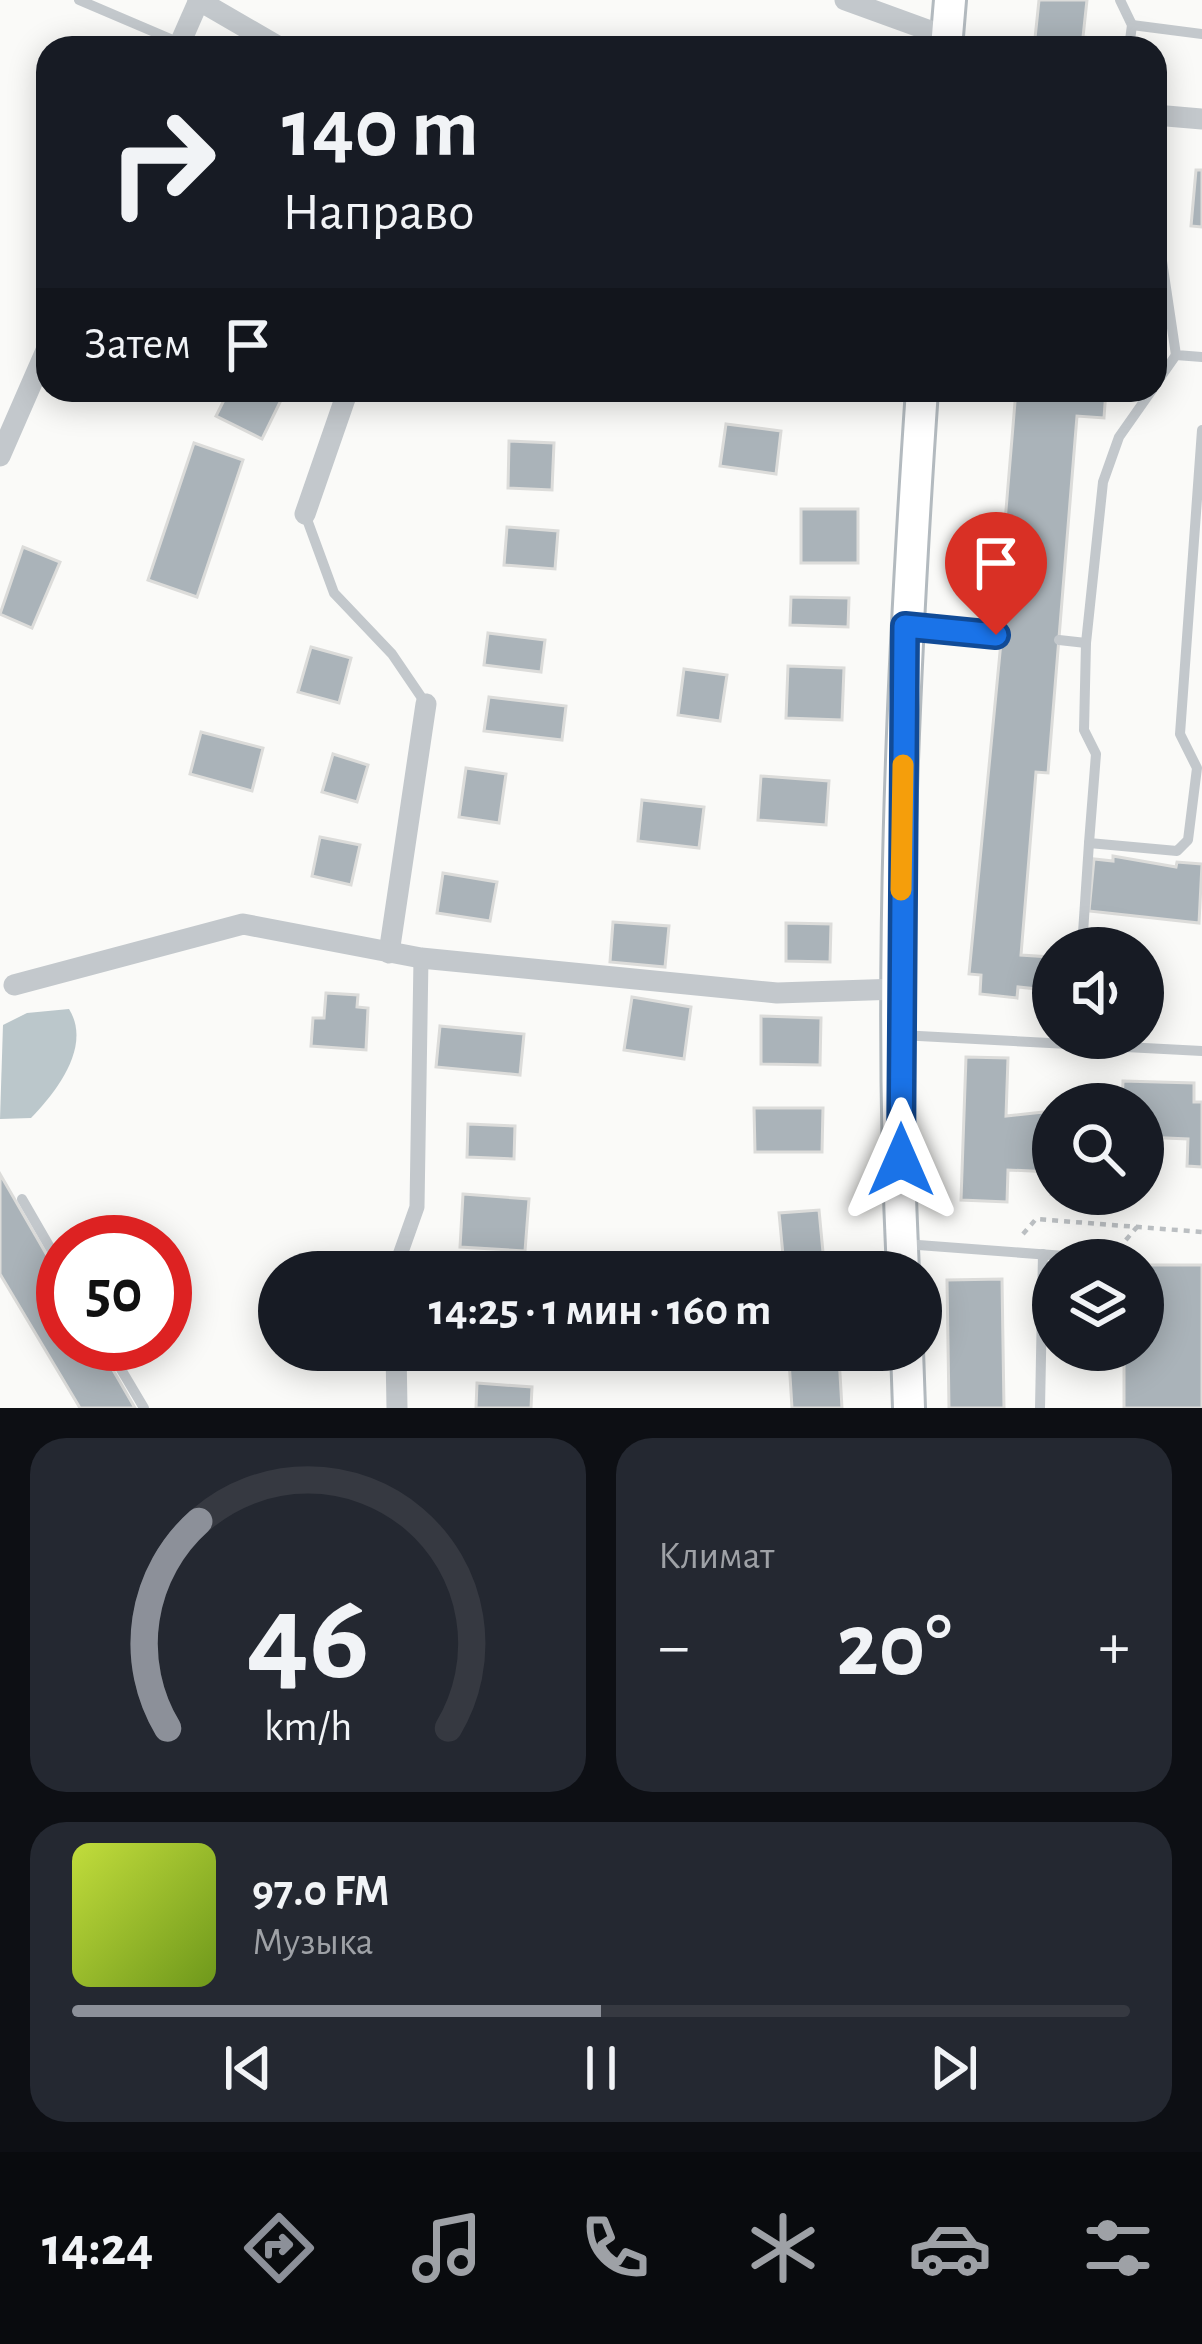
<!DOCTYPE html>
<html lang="ru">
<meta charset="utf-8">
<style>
:root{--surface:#171b24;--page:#242831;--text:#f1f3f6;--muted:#9ea1a6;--line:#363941;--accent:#8c9099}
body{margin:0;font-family:"Alegreya Sans",sans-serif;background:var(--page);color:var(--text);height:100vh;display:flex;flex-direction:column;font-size:45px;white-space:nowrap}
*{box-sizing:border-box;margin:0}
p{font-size:39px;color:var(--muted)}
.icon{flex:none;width:66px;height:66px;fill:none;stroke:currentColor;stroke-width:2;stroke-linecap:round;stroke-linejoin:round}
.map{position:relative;height:1408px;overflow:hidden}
.details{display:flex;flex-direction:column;gap:30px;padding:30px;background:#0d0f14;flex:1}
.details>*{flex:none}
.hud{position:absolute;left:36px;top:36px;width:1131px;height:366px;border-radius:36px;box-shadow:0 6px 30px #0003;background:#171b24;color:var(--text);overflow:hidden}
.fabs{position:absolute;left:1032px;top:927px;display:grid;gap:24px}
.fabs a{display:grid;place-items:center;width:132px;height:132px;border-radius:50%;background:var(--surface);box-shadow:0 6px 30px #0003;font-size:60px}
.speed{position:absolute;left:36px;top:1215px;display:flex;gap:24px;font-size:60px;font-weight:700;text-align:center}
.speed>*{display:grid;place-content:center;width:156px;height:156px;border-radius:50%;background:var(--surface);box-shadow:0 6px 30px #0003;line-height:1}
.speed .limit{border:18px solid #d22;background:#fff;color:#111}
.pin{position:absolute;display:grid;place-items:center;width:102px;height:102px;color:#fff;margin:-123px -51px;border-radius:50% 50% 50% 0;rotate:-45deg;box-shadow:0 0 12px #0007}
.pin .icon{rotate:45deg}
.me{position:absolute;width:132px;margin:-66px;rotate:0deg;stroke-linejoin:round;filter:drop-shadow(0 0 9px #0008)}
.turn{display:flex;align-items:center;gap:42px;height:252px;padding:0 48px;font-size:54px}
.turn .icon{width:156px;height:156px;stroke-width:2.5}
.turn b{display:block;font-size:84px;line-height:102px}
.then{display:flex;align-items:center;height:114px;padding:0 48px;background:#0003;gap:24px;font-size:45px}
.big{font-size:90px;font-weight:600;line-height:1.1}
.details .tile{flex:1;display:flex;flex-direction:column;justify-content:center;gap:18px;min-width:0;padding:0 42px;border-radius:36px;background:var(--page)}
.details .dial{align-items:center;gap:0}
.dial svg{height:312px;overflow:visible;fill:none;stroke:var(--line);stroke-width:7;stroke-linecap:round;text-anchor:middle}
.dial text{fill:var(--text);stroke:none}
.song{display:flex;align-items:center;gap:36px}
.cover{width:144px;height:144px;border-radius:18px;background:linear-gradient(135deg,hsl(70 70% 55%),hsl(80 70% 35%))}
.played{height:12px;border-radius:6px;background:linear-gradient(90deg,var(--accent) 50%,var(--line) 50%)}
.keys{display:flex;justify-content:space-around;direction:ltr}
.heat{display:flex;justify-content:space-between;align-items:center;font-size:66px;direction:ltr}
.details .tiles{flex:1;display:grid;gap:30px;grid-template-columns:1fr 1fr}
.tile:last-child{grid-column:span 2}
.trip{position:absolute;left:258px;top:1251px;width:684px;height:120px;border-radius:60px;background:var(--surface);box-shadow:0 6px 30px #0003;font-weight:600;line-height:120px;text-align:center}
.menu{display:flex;height:192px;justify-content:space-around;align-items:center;background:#090b0e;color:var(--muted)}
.menu .icon{width:84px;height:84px}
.menu .active{color:var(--accent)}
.menu b{font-size:54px;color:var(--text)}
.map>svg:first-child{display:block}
.water{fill:#bbc7cb}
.building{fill:#aab3b9;stroke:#dcdcda;stroke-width:3}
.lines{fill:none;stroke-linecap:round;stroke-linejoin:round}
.secondary-casing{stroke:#b3babf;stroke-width:36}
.path{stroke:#bbbfc2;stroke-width:4.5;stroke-dasharray:6 6;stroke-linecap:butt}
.service{stroke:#c3c8cc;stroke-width:10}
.pedestrian{stroke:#c3c8cc;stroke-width:15}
.minor{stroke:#c3c8cc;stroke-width:21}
.secondary{stroke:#fff;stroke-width:30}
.route-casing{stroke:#114b97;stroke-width:30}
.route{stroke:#1a73e8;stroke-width:21}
.slow{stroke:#f59e0b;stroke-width:21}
</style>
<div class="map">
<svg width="1202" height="1408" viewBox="0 0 1202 1408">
<rect width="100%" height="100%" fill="#fafaf8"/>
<path class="water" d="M69 1009C92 1046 57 1091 31 1118L0 1119 3 1025 27 1013Z"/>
<g class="building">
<path d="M1039 0H1087L1083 37 1110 40 1109 48H1034Z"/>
<path d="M1196 170H1202V227L1191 226Z"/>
<path d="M229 390H286L262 439 216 416Z"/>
<path d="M1016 390H1106L1104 418 1077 416 1048 773 1036 772 1021 955 1050 957 1047 990 1018 987 1017 998 980 994 981 975 969 974 1001 642H995Z"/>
<path d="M726 424 781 431 776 474 720 466Z"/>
<path d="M509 441 554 443 552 490 508 488Z"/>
<path d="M194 443 243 460 197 597 148 580Z"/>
<rect x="801" y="509" width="57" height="54"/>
<path d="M507 527 558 531 555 569 504 565Z"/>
<path d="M23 547 60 562 32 628 0 614Z"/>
<path d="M791 597 849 598 848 627 790 625Z"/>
<path d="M488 633 545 640 541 672 484 665Z"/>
<path d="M311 647 351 658 339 703 298 692Z"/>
<path d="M788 666 844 668 842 720 786 718Z"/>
<path d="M684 669 727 675 720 721 678 715Z"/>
<path d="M489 697 566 706 562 740 484 731Z"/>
<path d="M201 732 263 748 252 791 190 774Z"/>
<path d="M333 754 368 765 357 802 322 792Z"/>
<path d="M466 768 506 774 499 823 459 817Z"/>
<path d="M761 776 829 781 826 825 758 820Z"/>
<path d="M642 800 704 807 699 848 638 841Z"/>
<path d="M320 837 360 845 351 885 312 876Z"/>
<path d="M1113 856 1176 867 1177 862 1202 864 1199 923 1089 911 1094 859 1113 861Z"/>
<path d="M443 873 497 882 490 921 437 913Z"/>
<path d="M613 922 669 926 665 967 610 962Z"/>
<path d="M786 923 831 924 830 962 786 961Z"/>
<path d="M326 993 358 995 357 1007 368 1008 366 1050 311 1046 313 1018H324Z"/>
<path d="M632 997 691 1007 684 1059 624 1050Z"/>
<path d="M761 1016 821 1018 820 1065 761 1064Z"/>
<path d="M440 1026 524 1034 520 1075 436 1067Z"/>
<path d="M966 1057 1008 1058 1006 1116 1053 1111V1194L1080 1195 1051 1194 1052 1172 1008 1170 1007 1202 961 1200Z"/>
<path d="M1123 1081 1194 1083V1102H1202V1167L1187 1166 1188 1139 1143 1137V1104H1122Z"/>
<path d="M754 1108H823L822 1152H755Z"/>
<path d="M468 1124 515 1126 514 1159 467 1157Z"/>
<path d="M0 1174 63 1283V1344H98L135 1408H80L0 1274Z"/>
<path d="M463 1194 529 1199 525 1251 460 1247Z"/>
<path d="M819 1210 824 1263 784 1266 779 1213Z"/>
<path d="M1143 1265H1202V1408H1124V1350H1143Z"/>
<path d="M1002 1279 1004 1408H949L947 1280Z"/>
<path d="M469 1350H533L531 1361Z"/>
<path d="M839 1357 842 1408H792L789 1360Z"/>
<path d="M477 1383 532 1387 531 1408H476Z"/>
</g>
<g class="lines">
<g class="secondary-casing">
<g id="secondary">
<path d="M946 48 950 0"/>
<path d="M903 1272C889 979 902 683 922 390"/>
<path d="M907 1350 909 1408"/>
</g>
</g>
<g class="path">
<path d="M1023 1234 1036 1219 1202 1232"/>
<path d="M1118 1249 1137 1227"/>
</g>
<g class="service">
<path d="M79 0 180 43"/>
<path d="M1120 0 1132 25 1129 48"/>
<path d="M1132 25 1202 34"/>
<path d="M1155 214 1176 355 1202 357"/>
<path d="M1155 385 1176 355"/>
<path d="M305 514 334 593 392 654 426 704"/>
<path d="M910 627 996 635"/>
<path d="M1059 640 1086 643 1103 482 1119 437 1152 390"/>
<path d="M1086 643 1084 730 1096 754 1089 843"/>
<path d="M1082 948 1089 843 1177 851 1188 840 1197 768 1180 734 1202 430"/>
<path d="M900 1035 1202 1051"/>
<path d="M22 1199 63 1270"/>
<path d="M905 1244 1104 1259"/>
<path d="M106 1344 144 1408"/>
<path d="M1040 1408 1043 1254"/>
</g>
<path class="pedestrian" d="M395 1269 417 1207 421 958"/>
<g class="minor">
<path d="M198 0 281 48"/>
<path d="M845 0 947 37"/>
<path d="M178 48 199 0"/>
<path d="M1155 115 1202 119"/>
<path d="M0 456 48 346"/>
<path d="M305 514 348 390"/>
<path d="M389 953 426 704"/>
<path d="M14 985 243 924 421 958 777 993 899 989"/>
<path d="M395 1269V1272"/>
<path d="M396 1350 397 1408"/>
</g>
<use href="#secondary" class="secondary"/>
</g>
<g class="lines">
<g class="route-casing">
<path id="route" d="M901 1160 905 626 996 635"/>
</g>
<use href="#route" class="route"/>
<path class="slow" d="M901 890 903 765"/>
</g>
</svg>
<div class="fabs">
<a><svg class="icon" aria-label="sound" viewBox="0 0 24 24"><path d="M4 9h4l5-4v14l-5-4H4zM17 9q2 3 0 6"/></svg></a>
<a><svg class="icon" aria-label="search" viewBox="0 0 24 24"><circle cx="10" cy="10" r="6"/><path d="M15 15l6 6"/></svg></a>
<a><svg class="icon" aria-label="layers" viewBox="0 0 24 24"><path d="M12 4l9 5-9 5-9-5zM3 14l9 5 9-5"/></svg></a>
</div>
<div class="speed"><div class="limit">50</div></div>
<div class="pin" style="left:996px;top:635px;background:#d93025"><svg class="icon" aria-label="arrive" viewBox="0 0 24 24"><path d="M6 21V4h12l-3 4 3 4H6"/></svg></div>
<svg class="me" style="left:901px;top:1160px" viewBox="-20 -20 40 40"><path d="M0-17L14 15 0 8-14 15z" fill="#1a73e8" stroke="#fff" stroke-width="4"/></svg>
<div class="trip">14:25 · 1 мин · 160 m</div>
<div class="hud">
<div class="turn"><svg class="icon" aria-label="right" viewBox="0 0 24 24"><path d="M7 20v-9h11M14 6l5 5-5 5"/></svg><div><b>140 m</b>Направо</div></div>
<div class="then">Затем<svg class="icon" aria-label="arrive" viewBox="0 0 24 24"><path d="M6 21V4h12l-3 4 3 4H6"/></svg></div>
</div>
</div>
<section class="details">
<div class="tiles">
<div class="tile dial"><svg viewBox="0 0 100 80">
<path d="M14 69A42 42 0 1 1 86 69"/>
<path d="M14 69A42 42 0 0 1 22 16" stroke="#8c9099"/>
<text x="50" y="56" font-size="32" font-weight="700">46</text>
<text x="50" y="72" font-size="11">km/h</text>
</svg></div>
<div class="tile"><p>Климат</p>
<div class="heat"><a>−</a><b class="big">20°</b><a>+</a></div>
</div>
<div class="tile">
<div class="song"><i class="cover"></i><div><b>97.0 FM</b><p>Музыка</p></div></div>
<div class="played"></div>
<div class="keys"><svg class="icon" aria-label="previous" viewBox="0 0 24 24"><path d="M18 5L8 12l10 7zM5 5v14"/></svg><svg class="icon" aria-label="pause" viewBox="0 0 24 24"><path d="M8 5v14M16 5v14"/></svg><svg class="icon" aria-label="next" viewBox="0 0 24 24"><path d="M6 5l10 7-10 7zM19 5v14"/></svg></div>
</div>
</div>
</section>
<nav class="menu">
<b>14:24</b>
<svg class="icon active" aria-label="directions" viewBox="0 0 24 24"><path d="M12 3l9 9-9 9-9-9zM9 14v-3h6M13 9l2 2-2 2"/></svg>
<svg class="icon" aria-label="music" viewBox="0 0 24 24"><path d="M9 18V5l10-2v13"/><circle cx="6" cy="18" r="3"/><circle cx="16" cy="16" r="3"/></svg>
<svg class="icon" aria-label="phone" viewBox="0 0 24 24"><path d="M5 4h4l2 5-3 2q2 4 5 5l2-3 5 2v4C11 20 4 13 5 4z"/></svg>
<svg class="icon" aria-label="climate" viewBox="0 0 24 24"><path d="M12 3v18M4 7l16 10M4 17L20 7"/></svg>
<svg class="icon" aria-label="car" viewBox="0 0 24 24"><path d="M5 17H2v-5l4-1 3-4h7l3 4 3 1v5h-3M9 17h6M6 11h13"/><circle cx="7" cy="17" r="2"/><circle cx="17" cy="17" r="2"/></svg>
<svg class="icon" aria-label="filters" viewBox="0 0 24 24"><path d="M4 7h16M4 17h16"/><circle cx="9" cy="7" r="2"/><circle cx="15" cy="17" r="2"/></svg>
</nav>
